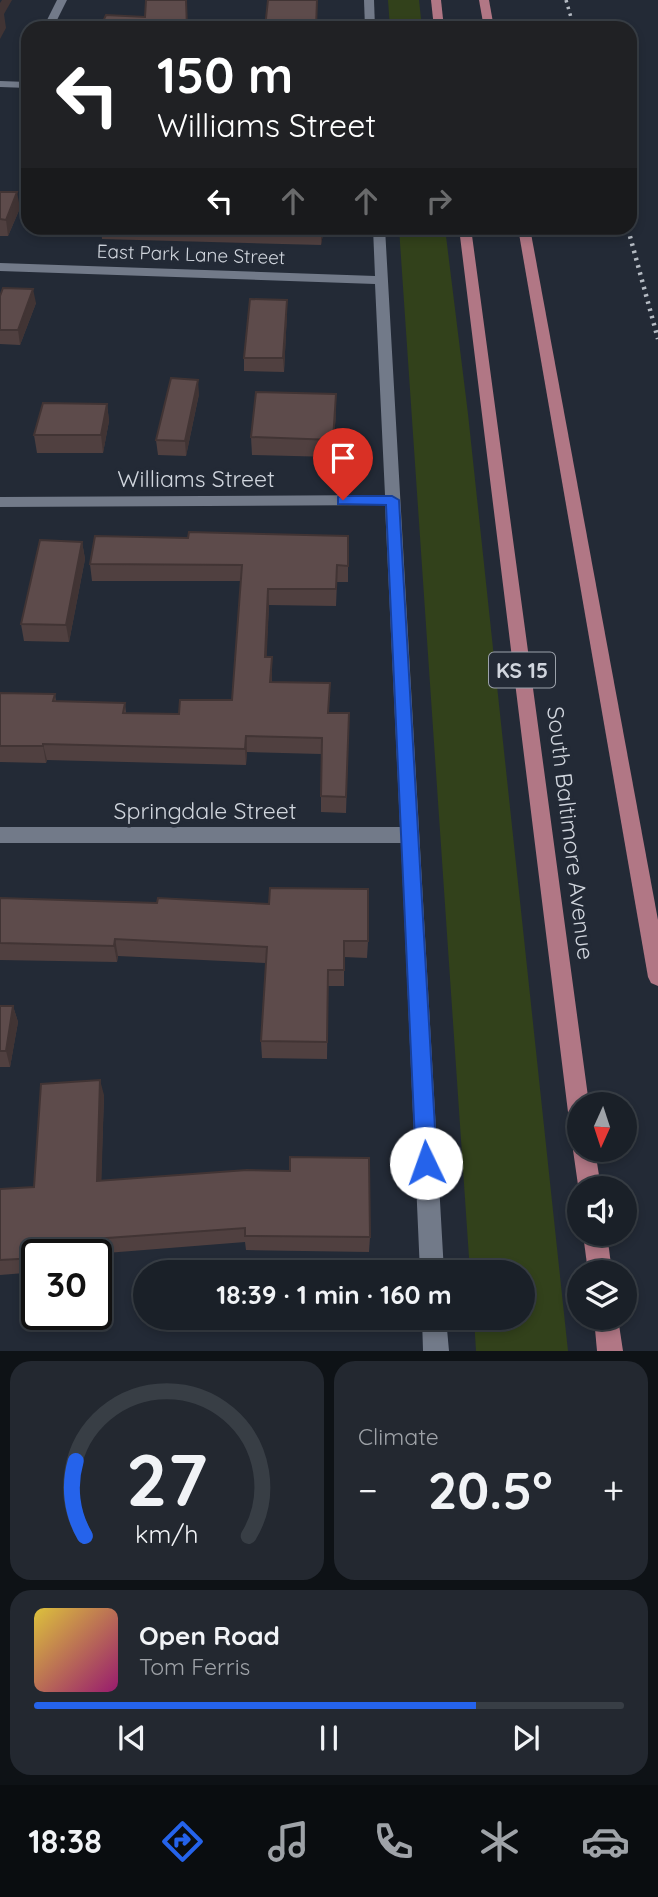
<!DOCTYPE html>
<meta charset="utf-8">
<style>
:root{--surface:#1a2028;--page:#232830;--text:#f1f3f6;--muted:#9fa3a8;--line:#383e45;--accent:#2563eb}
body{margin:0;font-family:Quicksand,sans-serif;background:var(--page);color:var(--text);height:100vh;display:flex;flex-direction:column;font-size:26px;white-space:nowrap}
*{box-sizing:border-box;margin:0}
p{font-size:23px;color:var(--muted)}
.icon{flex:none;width:38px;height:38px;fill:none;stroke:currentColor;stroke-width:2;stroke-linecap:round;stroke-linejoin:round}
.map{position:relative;height:1351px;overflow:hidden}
.side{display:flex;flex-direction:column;gap:10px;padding:10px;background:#0e1216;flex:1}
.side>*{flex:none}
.hud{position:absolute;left:21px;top:21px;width:616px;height:214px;border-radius:21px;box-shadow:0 4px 10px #0003,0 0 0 2px var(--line);background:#202124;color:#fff;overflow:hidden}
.needle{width:46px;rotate:183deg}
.controls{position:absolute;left:567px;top:1092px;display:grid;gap:14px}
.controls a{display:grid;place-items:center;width:70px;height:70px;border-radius:50%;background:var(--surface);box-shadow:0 4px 10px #0003,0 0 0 2px var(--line);font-size:35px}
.speed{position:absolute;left:21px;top:1239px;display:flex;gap:14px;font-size:35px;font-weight:700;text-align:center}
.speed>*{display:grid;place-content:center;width:91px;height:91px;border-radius:50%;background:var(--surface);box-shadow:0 4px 10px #0003,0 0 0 2px var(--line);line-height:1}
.speed .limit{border:4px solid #111;border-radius:10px;background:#fff;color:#111}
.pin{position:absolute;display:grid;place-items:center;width:60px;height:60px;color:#fff;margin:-72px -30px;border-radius:50% 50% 50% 0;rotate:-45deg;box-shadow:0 0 7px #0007}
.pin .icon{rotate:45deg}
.me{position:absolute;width:77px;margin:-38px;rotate:357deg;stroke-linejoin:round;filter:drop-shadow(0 0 5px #0008)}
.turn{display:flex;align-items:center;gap:24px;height:147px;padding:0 21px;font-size:32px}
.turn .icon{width:91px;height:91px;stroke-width:2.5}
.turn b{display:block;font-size:49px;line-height:60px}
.lanes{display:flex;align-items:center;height:66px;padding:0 21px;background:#0003;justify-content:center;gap:35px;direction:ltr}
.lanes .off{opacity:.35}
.big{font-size:52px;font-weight:700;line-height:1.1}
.side .card{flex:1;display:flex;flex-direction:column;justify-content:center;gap:10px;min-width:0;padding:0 24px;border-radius:21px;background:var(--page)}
.side .dial{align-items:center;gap:0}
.dial svg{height:182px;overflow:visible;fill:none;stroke:var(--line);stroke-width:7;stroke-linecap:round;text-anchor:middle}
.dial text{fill:var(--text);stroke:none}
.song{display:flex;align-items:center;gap:21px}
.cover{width:84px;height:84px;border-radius:10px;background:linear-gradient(135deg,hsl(50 70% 55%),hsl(320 70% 35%))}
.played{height:7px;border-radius:4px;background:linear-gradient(90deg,var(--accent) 75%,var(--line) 75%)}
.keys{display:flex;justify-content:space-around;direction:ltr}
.heat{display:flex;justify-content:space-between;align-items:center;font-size:38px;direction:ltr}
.side .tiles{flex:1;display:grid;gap:10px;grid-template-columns:1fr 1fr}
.card:last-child{grid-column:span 2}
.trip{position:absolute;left:133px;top:1260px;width:402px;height:70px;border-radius:35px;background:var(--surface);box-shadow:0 4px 10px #0003,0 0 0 2px var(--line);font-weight:700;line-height:70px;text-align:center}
.tab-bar{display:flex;height:112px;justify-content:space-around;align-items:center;background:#0a0d10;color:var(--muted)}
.tab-bar .icon{width:49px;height:49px}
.tab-bar .on{color:var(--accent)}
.tab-bar b{font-size:32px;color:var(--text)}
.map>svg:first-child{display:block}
.green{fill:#32411b}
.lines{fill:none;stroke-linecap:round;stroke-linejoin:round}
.minor{fill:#727a89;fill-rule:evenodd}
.primary{fill:#b17785;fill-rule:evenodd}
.rail-far1{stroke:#b5bbc3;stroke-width:3.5;stroke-dasharray:2.5 4.5;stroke-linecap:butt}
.rail{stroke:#b5bbc3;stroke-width:4.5;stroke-dasharray:2.5 5;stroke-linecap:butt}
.wall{fill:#504040}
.shaded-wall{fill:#413434}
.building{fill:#5d4b4b;stroke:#413434;stroke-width:2}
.route{fill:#2563eb;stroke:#184099;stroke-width:2}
.labels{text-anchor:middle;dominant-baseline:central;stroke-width:7;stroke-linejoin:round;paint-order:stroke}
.far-street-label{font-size:19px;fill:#d0d5dd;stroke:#232a36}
.shield{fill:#232a36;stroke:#9ca2ab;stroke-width:2}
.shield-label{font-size:21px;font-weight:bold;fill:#d0d5dd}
.street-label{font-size:23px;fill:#d0d5dd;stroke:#232a36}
</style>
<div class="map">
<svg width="658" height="1351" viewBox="0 0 658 1351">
<rect width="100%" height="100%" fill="#232a36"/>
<g class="green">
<path d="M388 0H419L422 28H390Z"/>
<path d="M399 228H445L468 414 568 1351H476L474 1318H523V1272H470Z"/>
</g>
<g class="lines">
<g class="minor">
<path d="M57 0H67L53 28H43Z"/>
<path d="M364 0H374L375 28H365Z"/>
<path d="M0 81 28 82V88L0 87Z"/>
<path d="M373 228H385L444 1272H420L401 843H0V827H400L385 505 0 507V497L385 495 375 284 0 271V263L375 276Z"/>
<path d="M422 1318H446L449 1351H423Z"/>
</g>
<g class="primary">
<path d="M431 0H441L444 28H434Z"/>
<path d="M479 0H489L494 28H484Z"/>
<path d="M459 228H471L589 1104H579V1122L571 1119 568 1112Z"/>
<path d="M518 228H530L658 920V986L651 983 648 977Z"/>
<path d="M579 1141V1150H595L601 1188H579V1192L573 1150Z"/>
<path d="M583 1234H607L612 1272H588Z"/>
<path d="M594 1318H618L623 1351H597Z"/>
</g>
<path class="rail-far1" d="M566 0 574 28"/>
<path class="rail" d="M628 229 658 339"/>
</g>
<g class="wall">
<path d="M0 192 20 208 8 236H0Z"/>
<path d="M101 228H324L321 245 102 239Z"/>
<path d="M0 296 36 303 20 345 0 344Z"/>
<path d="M287 300V313L284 372 244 371V358Z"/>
<path d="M199 394 186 456 158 455 156 440Z"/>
<path d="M107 404 109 421 103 453H37L34 435Z"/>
<path d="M336 411 333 457 252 455 251 437Z"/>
<path d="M82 542 85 559 69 642 24 641 21 624Z"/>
<path d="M90 564 348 566V582H337L336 606 269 605 266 657 272 674V682L329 713H349L346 813 321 812V754L247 752 246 765 47 760 46 763 0 762V693L55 694 56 701 125 703 126 713 179 714 232 700 241 581H92Z"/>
<path d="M0 898 368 941 367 958 344 957V986H328L327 1059 262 1058 261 1041 266 963 118 956 117 962 0 960Z"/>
<path d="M0 1006H13L18 1022 10 1067H0Z"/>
<path d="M104 1095 101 1181 370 1237 369 1252 246 1250 245 1242 81 1255H37V1272L0 1275V1189L34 1187Z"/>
</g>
<g class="shaded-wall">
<path d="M2 0H12L4 14 6 28 0 39V3Z"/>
<path d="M17 192 20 208 8 236 6 220Z"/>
<path d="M321 228H324L321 245Z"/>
<path d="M33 289 36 303 20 345 18 330Z"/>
<path d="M287 300V313L284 372 283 358Z"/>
<path d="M198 380 199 394 186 456 185 441Z"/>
<path d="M336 394V411L333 457V440Z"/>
<path d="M107 404 109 421 103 453 101 435Z"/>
<path d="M82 542 85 559 69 642 66 625Z"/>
<path d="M268 589 269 605 266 674 265 657Z"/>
<path d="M272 657V674L271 699 270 682Z"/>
<path d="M246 736 247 752 246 765 245 749Z"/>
<path d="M43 744 47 760 46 763 43 746Z"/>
<path d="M115 939 118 956 117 962 114 946Z"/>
<path d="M13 1006 18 1022 10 1067 6 1051Z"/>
<path d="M100 1080 104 1095 101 1196 97 1181Z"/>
<path d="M66 1241 70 1255H65Z"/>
</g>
<g class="building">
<path d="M146 0H186L187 28H214H100L106 15 145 17Z"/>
<path d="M268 0H317L316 28H265Z"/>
<path d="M0 192H17L6 220 0 219Z"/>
<path d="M280 228H321V229Z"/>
<path d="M3 288 33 289 18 330H0V296Z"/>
<path d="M250 299 287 300 283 358H244Z"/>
<path d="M171 378 198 380 185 441 156 440Z"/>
<path d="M256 392 336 394 333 440 251 437Z"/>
<path d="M43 403 107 404 101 435H34Z"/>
<path d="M189 532 348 536V566L337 565 336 589H268L265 657H272L270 682 330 683 328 713H349L346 797 321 796 322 738 246 736 245 749 43 744V746H0V693L55 694 53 701 125 703 123 713 179 714 180 700H232L242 565 90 564 95 536 188 538Z"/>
<path d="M40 540 82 542 66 625 21 624Z"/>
<path d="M270 888 368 889V941H344V970H328L327 1042 261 1041 267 947 115 939 114 946 0 943V898L157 903 158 898 269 904Z"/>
<path d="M0 1006H13L6 1051H0Z"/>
<path d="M100 1080 97 1181 247 1170 290 1171V1157L369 1158 370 1237 245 1236V1228L66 1241 65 1255H37V1258L0 1260V1189L34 1187 41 1084Z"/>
</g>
<path class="route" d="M343 496H392L399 500 437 1163 434 1170 426 1173 419 1170 416 1163 386 505 338 504V497Z"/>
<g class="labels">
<g class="far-street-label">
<text transform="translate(191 254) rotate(2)">East Park Lane Street</text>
</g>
<rect class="shield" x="489" y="652.5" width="66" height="35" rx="5"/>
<g class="shield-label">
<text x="522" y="670">KS 15</text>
</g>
<g class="street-label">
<text x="196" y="478">Williams Street</text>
<text x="205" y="810">Springdale Street</text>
<text transform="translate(571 833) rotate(83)">South Baltimore Avenue</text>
</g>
</g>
</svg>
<div class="controls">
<a><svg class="needle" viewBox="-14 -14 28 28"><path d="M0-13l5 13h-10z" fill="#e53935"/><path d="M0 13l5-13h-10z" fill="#9fa3a8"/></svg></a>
<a><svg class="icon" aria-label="sound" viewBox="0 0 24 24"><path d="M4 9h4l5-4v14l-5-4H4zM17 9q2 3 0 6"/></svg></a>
<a><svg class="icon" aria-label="layers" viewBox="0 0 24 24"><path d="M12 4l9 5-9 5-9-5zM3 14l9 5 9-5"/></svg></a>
</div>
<div class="speed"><div class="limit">30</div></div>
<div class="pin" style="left:343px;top:500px;background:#d93025"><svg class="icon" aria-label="arrive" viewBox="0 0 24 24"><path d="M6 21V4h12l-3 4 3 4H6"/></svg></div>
<svg class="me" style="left:426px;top:1163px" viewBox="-20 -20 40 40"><circle r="19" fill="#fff"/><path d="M0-13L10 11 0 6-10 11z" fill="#2563eb"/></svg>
<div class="trip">18:39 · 1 min · 160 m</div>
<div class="hud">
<div class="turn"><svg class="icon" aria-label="left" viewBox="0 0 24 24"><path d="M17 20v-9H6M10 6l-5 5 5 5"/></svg><div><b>150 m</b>Williams Street</div></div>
<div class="lanes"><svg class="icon" aria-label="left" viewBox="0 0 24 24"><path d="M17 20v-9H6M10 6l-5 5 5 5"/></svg><svg class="icon off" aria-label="ahead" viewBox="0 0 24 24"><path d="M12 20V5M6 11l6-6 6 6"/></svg><svg class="icon off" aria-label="ahead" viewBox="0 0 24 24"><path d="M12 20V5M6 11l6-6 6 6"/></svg><svg class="icon off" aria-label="right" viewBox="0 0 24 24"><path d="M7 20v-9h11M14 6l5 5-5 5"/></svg></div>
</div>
</div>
<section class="side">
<div class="tiles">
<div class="card dial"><svg viewBox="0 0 100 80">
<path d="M14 69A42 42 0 1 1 86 69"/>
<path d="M14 69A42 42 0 0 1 10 36" stroke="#2563eb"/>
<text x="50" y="56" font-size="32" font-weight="700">27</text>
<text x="50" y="72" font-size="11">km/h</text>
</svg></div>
<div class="card"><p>Climate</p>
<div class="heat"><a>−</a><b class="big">20.5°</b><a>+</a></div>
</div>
<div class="card">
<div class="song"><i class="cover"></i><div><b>Open Road</b><p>Tom Ferris</p></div></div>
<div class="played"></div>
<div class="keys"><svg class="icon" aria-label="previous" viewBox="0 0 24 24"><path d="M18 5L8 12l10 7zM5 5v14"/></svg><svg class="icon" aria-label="pause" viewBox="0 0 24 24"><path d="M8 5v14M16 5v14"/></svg><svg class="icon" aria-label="next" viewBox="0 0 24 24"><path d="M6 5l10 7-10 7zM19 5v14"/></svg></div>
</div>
</div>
</section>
<nav class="tab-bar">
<b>18:38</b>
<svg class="icon on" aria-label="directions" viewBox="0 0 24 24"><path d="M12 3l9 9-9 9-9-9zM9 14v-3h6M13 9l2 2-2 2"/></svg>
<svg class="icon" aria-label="music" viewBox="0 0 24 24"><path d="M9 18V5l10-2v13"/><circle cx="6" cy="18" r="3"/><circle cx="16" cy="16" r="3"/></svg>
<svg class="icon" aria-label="phone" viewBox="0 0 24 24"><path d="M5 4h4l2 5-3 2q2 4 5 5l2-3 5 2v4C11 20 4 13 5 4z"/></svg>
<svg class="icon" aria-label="climate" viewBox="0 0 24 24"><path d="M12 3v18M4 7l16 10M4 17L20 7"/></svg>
<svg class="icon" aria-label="car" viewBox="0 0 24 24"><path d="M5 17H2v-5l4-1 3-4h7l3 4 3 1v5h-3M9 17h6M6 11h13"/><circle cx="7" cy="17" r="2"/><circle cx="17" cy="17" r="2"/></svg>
</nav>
